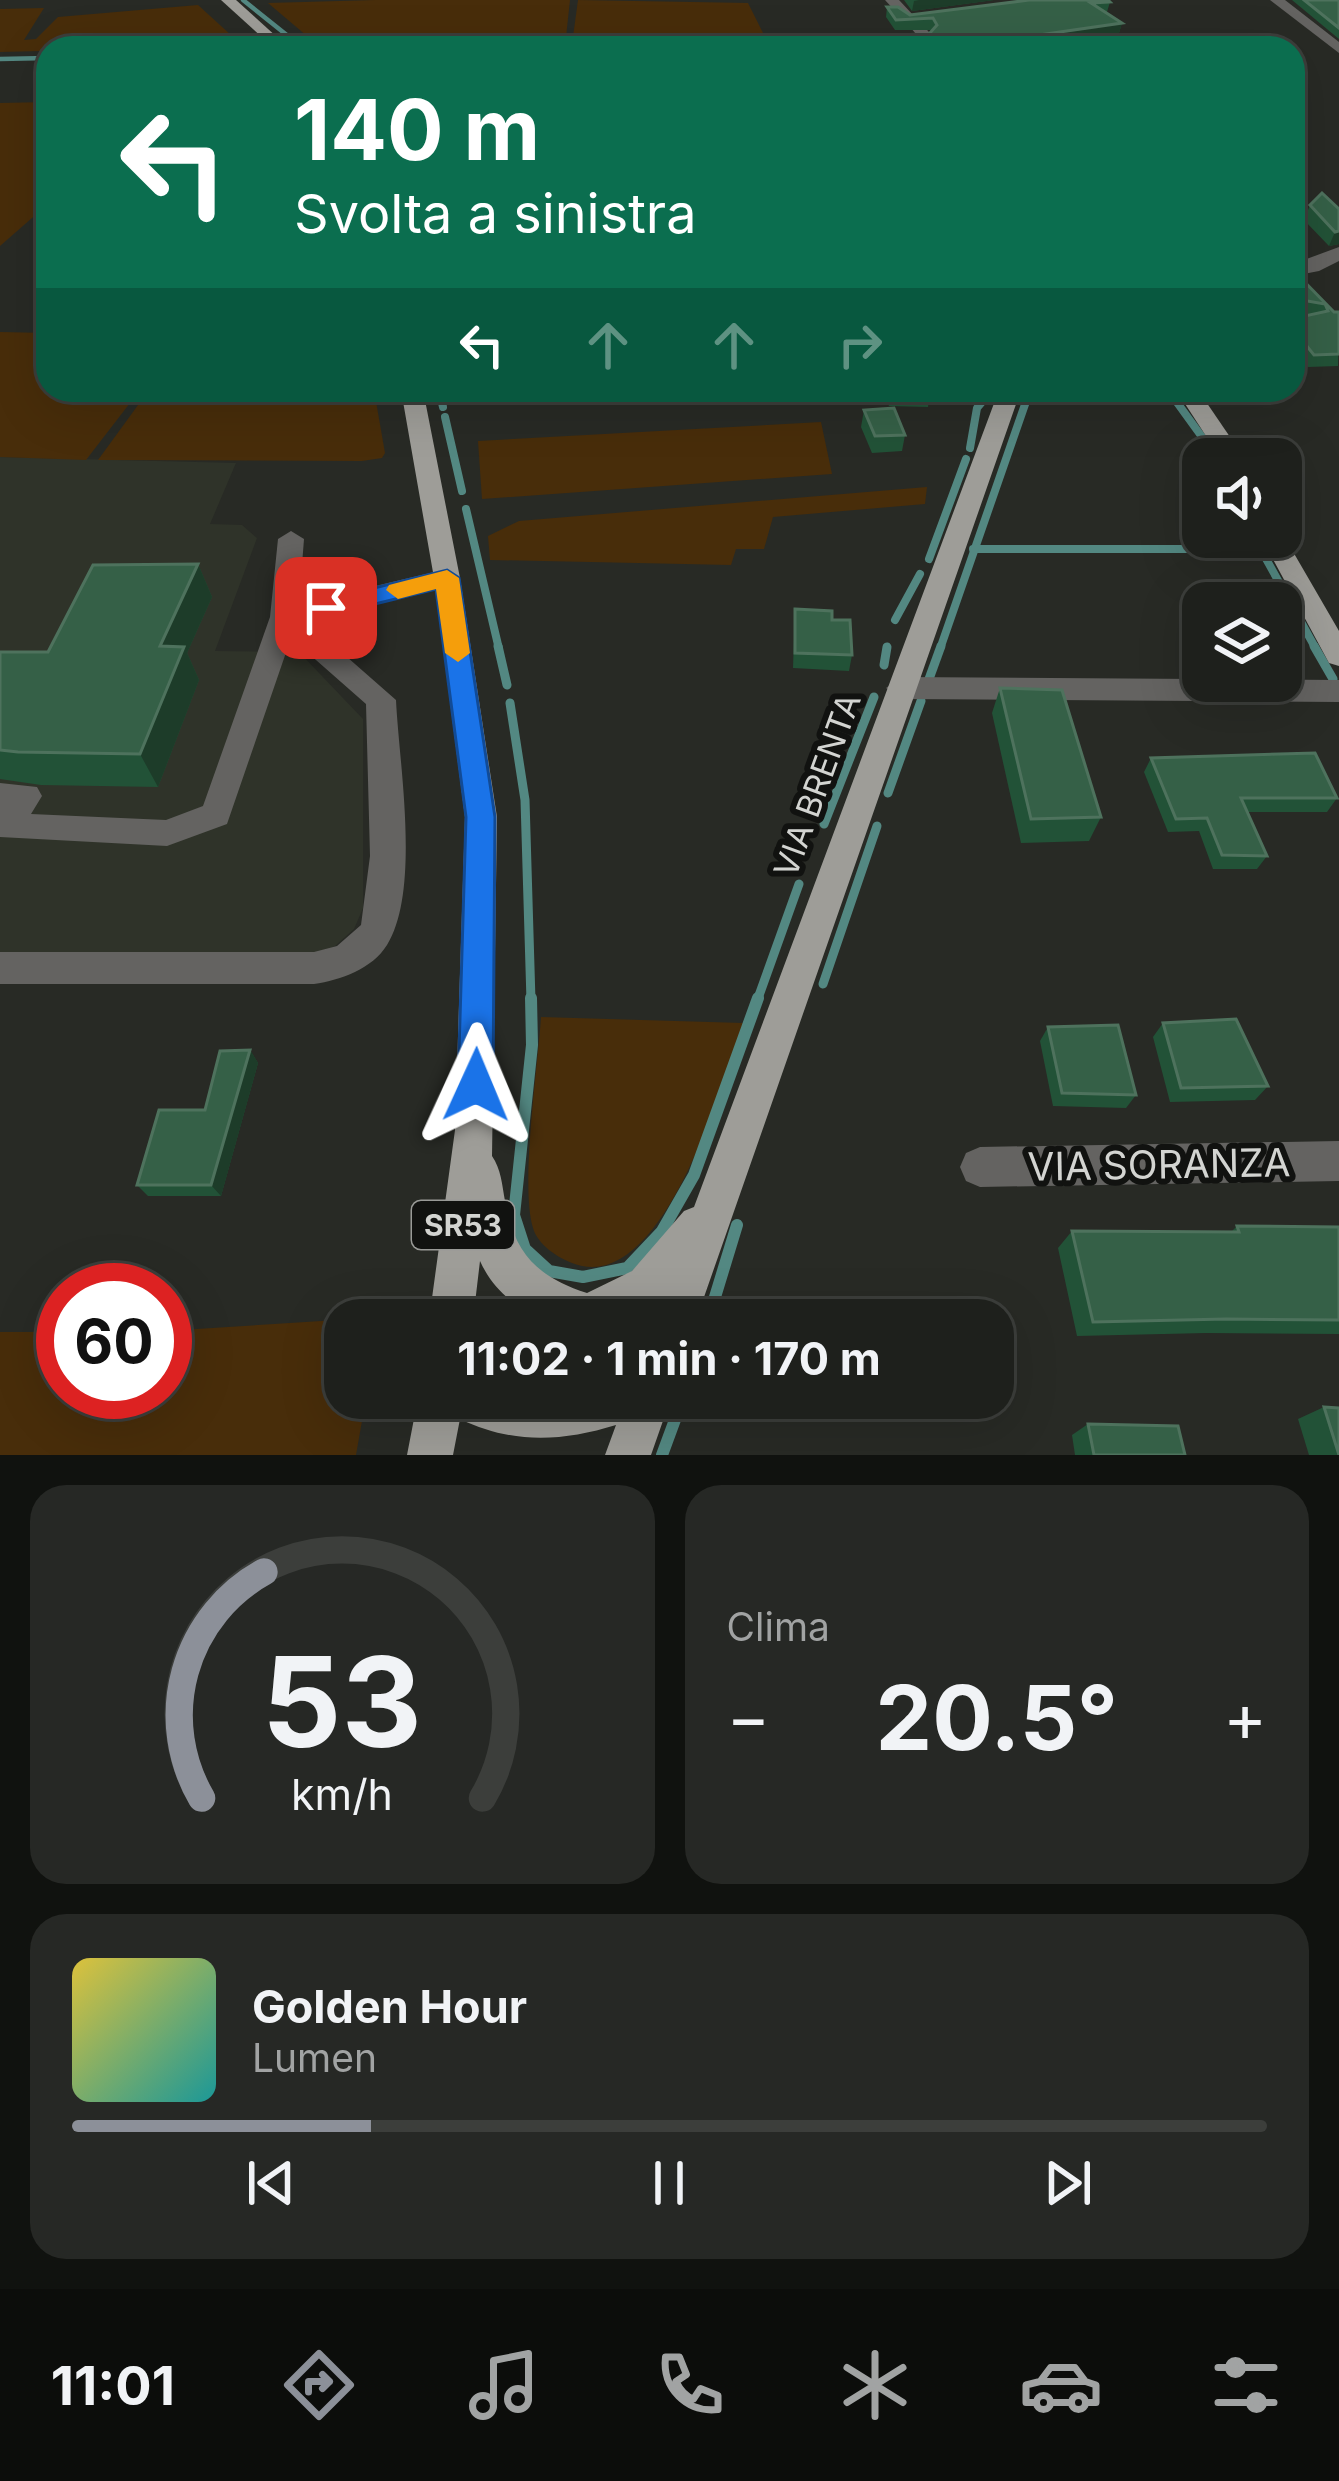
<!DOCTYPE html>
<html lang="it">
<meta charset="utf-8">
<style>
:root{--surface:#1e201c;--page:#262825;--text:#f1f3f6;--muted:#a1a3a3;--line:#3c3e3b;--accent:#8c9099}
body{margin:0;font-family:Inter,sans-serif;background:var(--page);color:var(--text);height:100vh;display:flex;flex-direction:column;font-size:45px;white-space:nowrap}
*{box-sizing:border-box;margin:0}
p{font-size:39px;color:var(--muted)}
.icon{flex:none;width:66px;height:66px;fill:none;stroke:currentColor;stroke-width:2;stroke-linecap:round;stroke-linejoin:round}
.map{position:relative;height:1455px;overflow:hidden}
.sheet{display:flex;flex-direction:column;gap:30px;padding:30px;background:#10120f;flex:1}
.sheet>*{flex:none}
.guide{position:absolute;left:36px;top:36px;width:1269px;height:366px;border-radius:36px;box-shadow:0 12px 48px #0002,0 0 0 3px var(--line);background:#0b6e4f;color:#fff;overflow:hidden}
.buttons{position:absolute;left:1182px;top:438px;display:grid;gap:24px}
.buttons a{display:grid;place-items:center;width:120px;height:120px;border-radius:24px;background:var(--surface);box-shadow:0 12px 48px #0002,0 0 0 3px var(--line);font-size:60px}
.speed{position:absolute;left:36px;top:1263px;display:flex;gap:24px;font-size:60px;font-weight:700;text-align:center}
.speed>*{display:grid;place-content:center;width:156px;height:156px;border-radius:50%;background:var(--surface);box-shadow:0 12px 48px #0002,0 0 0 3px var(--line);line-height:1}
.speed .limit{border:18px solid #d22;background:#fff;color:#111}
.pin{position:absolute;display:grid;place-items:center;width:102px;height:102px;color:#fff;margin:-51px;border-radius:24px;box-shadow:0 6px 18px #0006}
.me{position:absolute;width:132px;margin:-66px;rotate:1deg;stroke-linejoin:round;filter:drop-shadow(0 0 9px #0008)}
.turn{display:flex;align-items:center;gap:42px;height:252px;padding:0 60px;font-size:54px}
.turn .icon{width:156px;height:156px;stroke-width:2.5}
.turn b{display:block;font-size:84px;line-height:102px}
.lanes{display:flex;align-items:center;height:114px;padding:0 60px;background:#0003;justify-content:center;gap:60px;direction:ltr}
.lanes .off{opacity:.35}
.big{font-size:90px;font-weight:700;line-height:1.1}
.sheet .widget{flex:1;display:flex;flex-direction:column;justify-content:center;gap:18px;min-width:0;padding:0 42px;border-radius:36px;background:var(--page)}
.sheet .dial{align-items:center;gap:0}
.dial svg{height:312px;overflow:visible;fill:none;stroke:var(--line);stroke-width:7;stroke-linecap:round;text-anchor:middle}
.dial text{fill:var(--text);stroke:none}
.song{display:flex;align-items:center;gap:36px}
.cover{width:144px;height:144px;border-radius:18px;background:linear-gradient(135deg,hsl(50 70% 55%),hsl(180 70% 35%))}
.played{height:12px;border-radius:6px;background:linear-gradient(90deg,var(--accent) 25%,var(--line) 25%)}
.keys{display:flex;justify-content:space-around;direction:ltr}
.heat{display:flex;justify-content:space-between;align-items:center;font-size:66px;direction:ltr}
.sheet .tiles{flex:1;display:grid;gap:30px;grid-template-columns:1fr 1fr}
.widget:last-child{grid-column:span 2}
.trip{position:absolute;left:324px;top:1299px;width:690px;height:120px;border-radius:36px;background:var(--surface);box-shadow:0 12px 48px #0002,0 0 0 3px var(--line);font-weight:700;line-height:120px;text-align:center}
.menu{display:flex;height:192px;justify-content:space-around;align-items:center;background:#0c0d0b;color:var(--muted)}
.menu .icon{width:84px;height:84px}
.menu .selected{color:var(--accent)}
.menu b{font-size:54px;color:var(--text)}
.map>svg:first-child{display:block}
.built{fill:#2f3329}
.green{fill:#482d0a}
.lines{fill:none;stroke-linecap:round;stroke-linejoin:round}
.stream-far3{stroke:#538882;stroke-width:4.5}
.stream-far2{stroke:#538882;stroke-width:8}
.stream-far1{stroke:#538882;stroke-width:9}
.stream{stroke:#538882;stroke-width:12}
.minor{fill:#646361;fill-rule:evenodd}
.major{fill:#9e9d98;fill-rule:evenodd}
.wall{fill:#225237}
.shaded-wall{fill:#1d3c29}
.building{fill:#356047;stroke:#4e725d;stroke-width:3;fill-rule:evenodd}
.route{fill:#1a73e8;stroke:#114b97;stroke-width:3}
.slow{fill:#f59e0b}
.labels{text-anchor:middle;dominant-baseline:central;stroke-width:12;stroke-linejoin:round;paint-order:stroke}
.shield{fill:#111210;stroke:#999a97;stroke-width:3}
.shield-label{font-size:30px;font-weight:bold;fill:#d3d4d1}
.street-label{font-size:33px;fill:#d3d4d1;stroke:#111210}
.near-street-label{font-size:39px;fill:#d3d4d1;stroke:#111210}
</style>
<div class="map">
<svg width="1339" height="1455" viewBox="0 0 1339 1455">
<rect width="100%" height="100%" fill="#282a25"/>
<path class="built" d="M0 457 236 463 210 524 242 525 257 538 215 651 299 652 363 719V908L354 929 335 946 322 953 0 952Z"/>
<g class="green">
<path d="M375 0H570L566 37 314 42 268 3Z"/>
<path d="M578 0 748 3 763 33 573 37Z"/>
<path d="M198 5 243 46 0 52V9L44 8 24 40 36 39 58 17Z"/>
<path d="M48 102V204L0 246V103Z"/>
<path d="M0 332 48 333V390H140L86 460 0 457Z"/>
<path d="M149 390H374L385 453 382 458 362 461 98 460Z"/>
<path d="M821 422 832 474 482 499 478 441Z"/>
<path d="M927 487 925 504 773 517 764 549H736L731 565 490 560 488 536 519 521Z"/>
<path d="M541 1017 743 1023C723 1083 662 1299 572 1263 557 1257 538 1245 533 1228 520 1186 538 1066 541 1017Z"/>
<path d="M385 1317 345 1320V1398H366L356 1455H0V1332H63V1392H165V1331Z"/>
</g>
<g class="lines">
<g class="stream-far3">
<path d="M243 0 303 48"/>
<path d="M383 48 816 38"/>
<path d="M0 59 48 58"/>
</g>
<g class="stream-far2">
<path d="M439 390 443 407"/>
<path d="M1168 390 1218 459"/>
<path d="M445 417 462 491"/>
<path d="M970 448 977 408 992 390"/>
<path d="M466 509 499 649"/>
<path d="M1254 537 1316 649"/>
<path d="M973 549H1261"/>
<path d="M929 559 966 459"/>
<path d="M895 620 920 574"/>
<path d="M940 649 1030 390"/>
</g>
<g class="stream-far1">
<path d="M498 646 507 685"/>
<path d="M1314 646 1333 679"/>
<path d="M884 665 887 647"/>
<path d="M929 679 941 646"/>
<path d="M510 703 525 800 531 1001"/>
<path d="M888 793 921 701"/>
<path d="M824 824 874 697"/>
<path d="M823 984 877 826"/>
<path d="M757 1001 799 884"/>
</g>
<g class="stream">
<path d="M531 998 532 1045 514 1215 525 1249 549 1271 583 1277 627 1268 662 1231 694 1175 758 998"/>
<path d="M708 1320 737 1225"/>
<path d="M662 1455 683 1398"/>
</g>
<g class="minor">
<path d="M885 0H899L944 48H929Z"/>
<path d="M1270 0H1285L1339 42V53Z"/>
<path d="M900 34 895 41 648 48 655 44Z"/>
<path d="M1339 247V261L1319 271 1293 276V264Z"/>
<path d="M291 531 304 539 299 604 447 569 460 578 456 584 306 621 396 700C399 764 421 890 387 945 372 969 341 980 314 984H0V952H314L337 946 361 925 370 856 366 704 291 638 227 824 167 846 0 837V783L37 787 42 796 31 814 166 820 203 806 270 617 278 539Z"/>
<path d="M901 677 1339 680V702L901 699 886 688Z"/>
<path d="M1339 1141V1181L980 1187 966 1181 960 1167 966 1153 980 1147Z"/>
</g>
<g class="major">
<path d="M221 0H236L289 48H274Z"/>
<path d="M401 390H423L460 578 497 817 492 1156C501 1169 502 1184 505 1201 514 1253 537 1277 587 1293L632 1271 684 1211 694 1207 999 390H1021L696 1320H652L658 1303C596 1335 512 1331 480 1261L473 1320H429L455 1130 465 817 434 578Z"/>
<path d="M1176 390H1198L1245 459H1221Z"/>
<path d="M1281 531 1339 631V666L1329 663 1261 537H1281Z"/>
<path d="M418 1398H671L651 1455H605L616 1425C561 1442 512 1444 460 1419L453 1455H407Z"/>
</g>
</g>
<g class="wall">
<path d="M904 0H994L912 11Z"/>
<path d="M1292 0H1339V39Z"/>
<path d="M1110 2 1107 12H1105L1122 23 1119 33 1058 43 1065 48 854 47 855 36 929 34 933 30H895L886 17 887 7 910 15Z"/>
<path d="M1310 205 1339 209V244L1329 246 1304 220Z"/>
<path d="M1293 270 1334 312H1339L1338 366 1308 367 1300 357 1293 358Z"/>
<path d="M881 390H930L928 407 889 406Z"/>
<path d="M864 410 905 435 902 451 872 453 861 427Z"/>
<path d="M198 564 212 597 187 653 199 680 158 787 41 785 0 779V652H48Z"/>
<path d="M795 609 832 620 852 655 849 671 793 668Z"/>
<path d="M1190 621H1203V667H1195L1182 638Z"/>
<path d="M1000 688 1101 817 1089 841 1021 843 992 713Z"/>
<path d="M1151 758 1337 798 1327 812H1247L1267 856 1257 869H1213L1199 831 1168 832 1144 772Z"/>
<path d="M1163 1023 1268 1086 1255 1100 1170 1102 1153 1037Z"/>
<path d="M1048 1027 1136 1095 1126 1108 1053 1106 1040 1041Z"/>
<path d="M250 1050 258 1063 221 1196H148L137 1185 205 1110Z"/>
<path d="M1237 1226 1339 1227V1334L1206 1333 1077 1336 1058 1248 1072 1231 1231 1232Z"/>
<path d="M1324 1407 1339 1455H1309L1298 1419Z"/>
<path d="M1088 1424 1185 1455H1075L1072 1435Z"/>
</g>
<g class="shaded-wall">
<path d="M919 0H994L912 11 914 1Z"/>
<path d="M1122 23 1119 33 1043 45 1046 34Z"/>
<path d="M1339 231V244L1329 246 1335 232Z"/>
<path d="M198 564 212 597 187 653 199 680 158 787 140 754 160 646Z"/>
<path d="M250 1050 258 1063 221 1196 211 1185Z"/>
</g>
<g class="building">
<path d="M1029 0H1108L1110 2 1091 3 1122 23 1046 34 1065 48H863L855 36 929 34 937 25 933 18 896 20 887 7H898L910 15Z"/>
<path d="M1304 0H1339V28Z"/>
<path d="M1322 193 1339 209V231L1335 232 1310 205Z"/>
<path d="M1293 270 1334 312H1339V354L1314 355 1306 345H1293ZM1296 299 1325 304 1328 311 1296 318Z"/>
<path d="M890 390H930L931 393 891 392Z"/>
<path d="M894 408 905 435 875 436 864 410Z"/>
<path d="M198 564 160 646 184 647 140 754 18 752 0 750V652H48L93 565Z"/>
<path d="M795 609 832 611V620H850L852 655 795 653Z"/>
<path d="M1190 621H1203V649Z"/>
<path d="M1000 688 1062 690 1101 817 1031 819Z"/>
<path d="M1315 753 1337 798H1241L1267 856 1222 855 1207 818 1176 819 1151 758Z"/>
<path d="M1236 1019 1268 1086 1181 1088 1163 1023Z"/>
<path d="M1118 1025 1136 1095 1062 1093 1048 1027Z"/>
<path d="M250 1050 211 1185H137L159 1110H205L220 1051Z"/>
<path d="M1237 1226 1339 1227V1320L1226 1319 1093 1322 1072 1231 1239 1232Z"/>
<path d="M1324 1407 1339 1408V1455Z"/>
<path d="M1088 1424 1178 1426 1185 1455H1094Z"/>
</g>
<path class="route" d="M447 570 459 578 495 817 493 1085 488 1097 476 1102 463 1097 458 1085 466 817 436 589 326 616 313 608 317 602Z"/>
<path class="slow" d="M447 570 459 578 470 653 458 662 445 653 436 589 398 599 386 590 389 585Z"/>
<g class="labels">
<rect class="shield" x="412" y="1201" width="102" height="48" rx="9"/>
<g class="shield-label">
<text x="463" y="1225">SR53</text>
</g>
<g class="street-label">
<text transform="translate(817 785) rotate(-70)">VIA BRENTA</text>
</g>
<g class="near-street-label">
<text transform="translate(1159 1164) rotate(-1)">VIA SORANZA</text>
</g>
</g>
</svg>
<div class="buttons">
<a><svg class="icon" aria-label="sound" viewBox="0 0 24 24"><path d="M4 9h4l5-4v14l-5-4H4zM17 9q2 3 0 6"/></svg></a>
<a><svg class="icon" aria-label="layers" viewBox="0 0 24 24"><path d="M12 4l9 5-9 5-9-5zM3 14l9 5 9-5"/></svg></a>
</div>
<div class="speed"><div class="limit">60</div></div>
<div class="pin" style="left:326px;top:608px;background:#d93025"><svg class="icon" aria-label="arrive" viewBox="0 0 24 24"><path d="M6 21V4h12l-3 4 3 4H6"/></svg></div>
<svg class="me" style="left:476px;top:1085px" viewBox="-20 -20 40 40"><path d="M0-17L14 15 0 8-14 15z" fill="#1a73e8" stroke="#fff" stroke-width="4"/></svg>
<div class="trip">11:02 · 1 min · 170 m</div>
<div class="guide">
<div class="turn"><svg class="icon" aria-label="left" viewBox="0 0 24 24"><path d="M17 20v-9H6M10 6l-5 5 5 5"/></svg><div><b>140 m</b>Svolta a sinistra</div></div>
<div class="lanes"><svg class="icon" aria-label="left" viewBox="0 0 24 24"><path d="M17 20v-9H6M10 6l-5 5 5 5"/></svg><svg class="icon off" aria-label="ahead" viewBox="0 0 24 24"><path d="M12 20V5M6 11l6-6 6 6"/></svg><svg class="icon off" aria-label="ahead" viewBox="0 0 24 24"><path d="M12 20V5M6 11l6-6 6 6"/></svg><svg class="icon off" aria-label="right" viewBox="0 0 24 24"><path d="M7 20v-9h11M14 6l5 5-5 5"/></svg></div>
</div>
</div>
<section class="sheet">
<div class="tiles">
<div class="widget dial"><svg viewBox="0 0 100 80">
<path d="M14 69A42 42 0 1 1 86 69"/>
<path d="M14 69A42 42 0 0 1 30 11" stroke="#8c9099"/>
<text x="50" y="56" font-size="32" font-weight="700">53</text>
<text x="50" y="72" font-size="11">km/h</text>
</svg></div>
<div class="widget"><p>Clima</p>
<div class="heat"><a>−</a><b class="big">20.5°</b><a>+</a></div>
</div>
<div class="widget">
<div class="song"><i class="cover"></i><div><b>Golden Hour</b><p>Lumen</p></div></div>
<div class="played"></div>
<div class="keys"><svg class="icon" aria-label="previous" viewBox="0 0 24 24"><path d="M18 5L8 12l10 7zM5 5v14"/></svg><svg class="icon" aria-label="pause" viewBox="0 0 24 24"><path d="M8 5v14M16 5v14"/></svg><svg class="icon" aria-label="next" viewBox="0 0 24 24"><path d="M6 5l10 7-10 7zM19 5v14"/></svg></div>
</div>
</div>
</section>
<nav class="menu">
<b>11:01</b>
<svg class="icon selected" aria-label="directions" viewBox="0 0 24 24"><path d="M12 3l9 9-9 9-9-9zM9 14v-3h6M13 9l2 2-2 2"/></svg>
<svg class="icon" aria-label="music" viewBox="0 0 24 24"><path d="M9 18V5l10-2v13"/><circle cx="6" cy="18" r="3"/><circle cx="16" cy="16" r="3"/></svg>
<svg class="icon" aria-label="phone" viewBox="0 0 24 24"><path d="M5 4h4l2 5-3 2q2 4 5 5l2-3 5 2v4C11 20 4 13 5 4z"/></svg>
<svg class="icon" aria-label="climate" viewBox="0 0 24 24"><path d="M12 3v18M4 7l16 10M4 17L20 7"/></svg>
<svg class="icon" aria-label="car" viewBox="0 0 24 24"><path d="M5 17H2v-5l4-1 3-4h7l3 4 3 1v5h-3M9 17h6M6 11h13"/><circle cx="7" cy="17" r="2"/><circle cx="17" cy="17" r="2"/></svg>
<svg class="icon" aria-label="filters" viewBox="0 0 24 24"><path d="M4 7h16M4 17h16"/><circle cx="9" cy="7" r="2"/><circle cx="15" cy="17" r="2"/></svg>
</nav>
